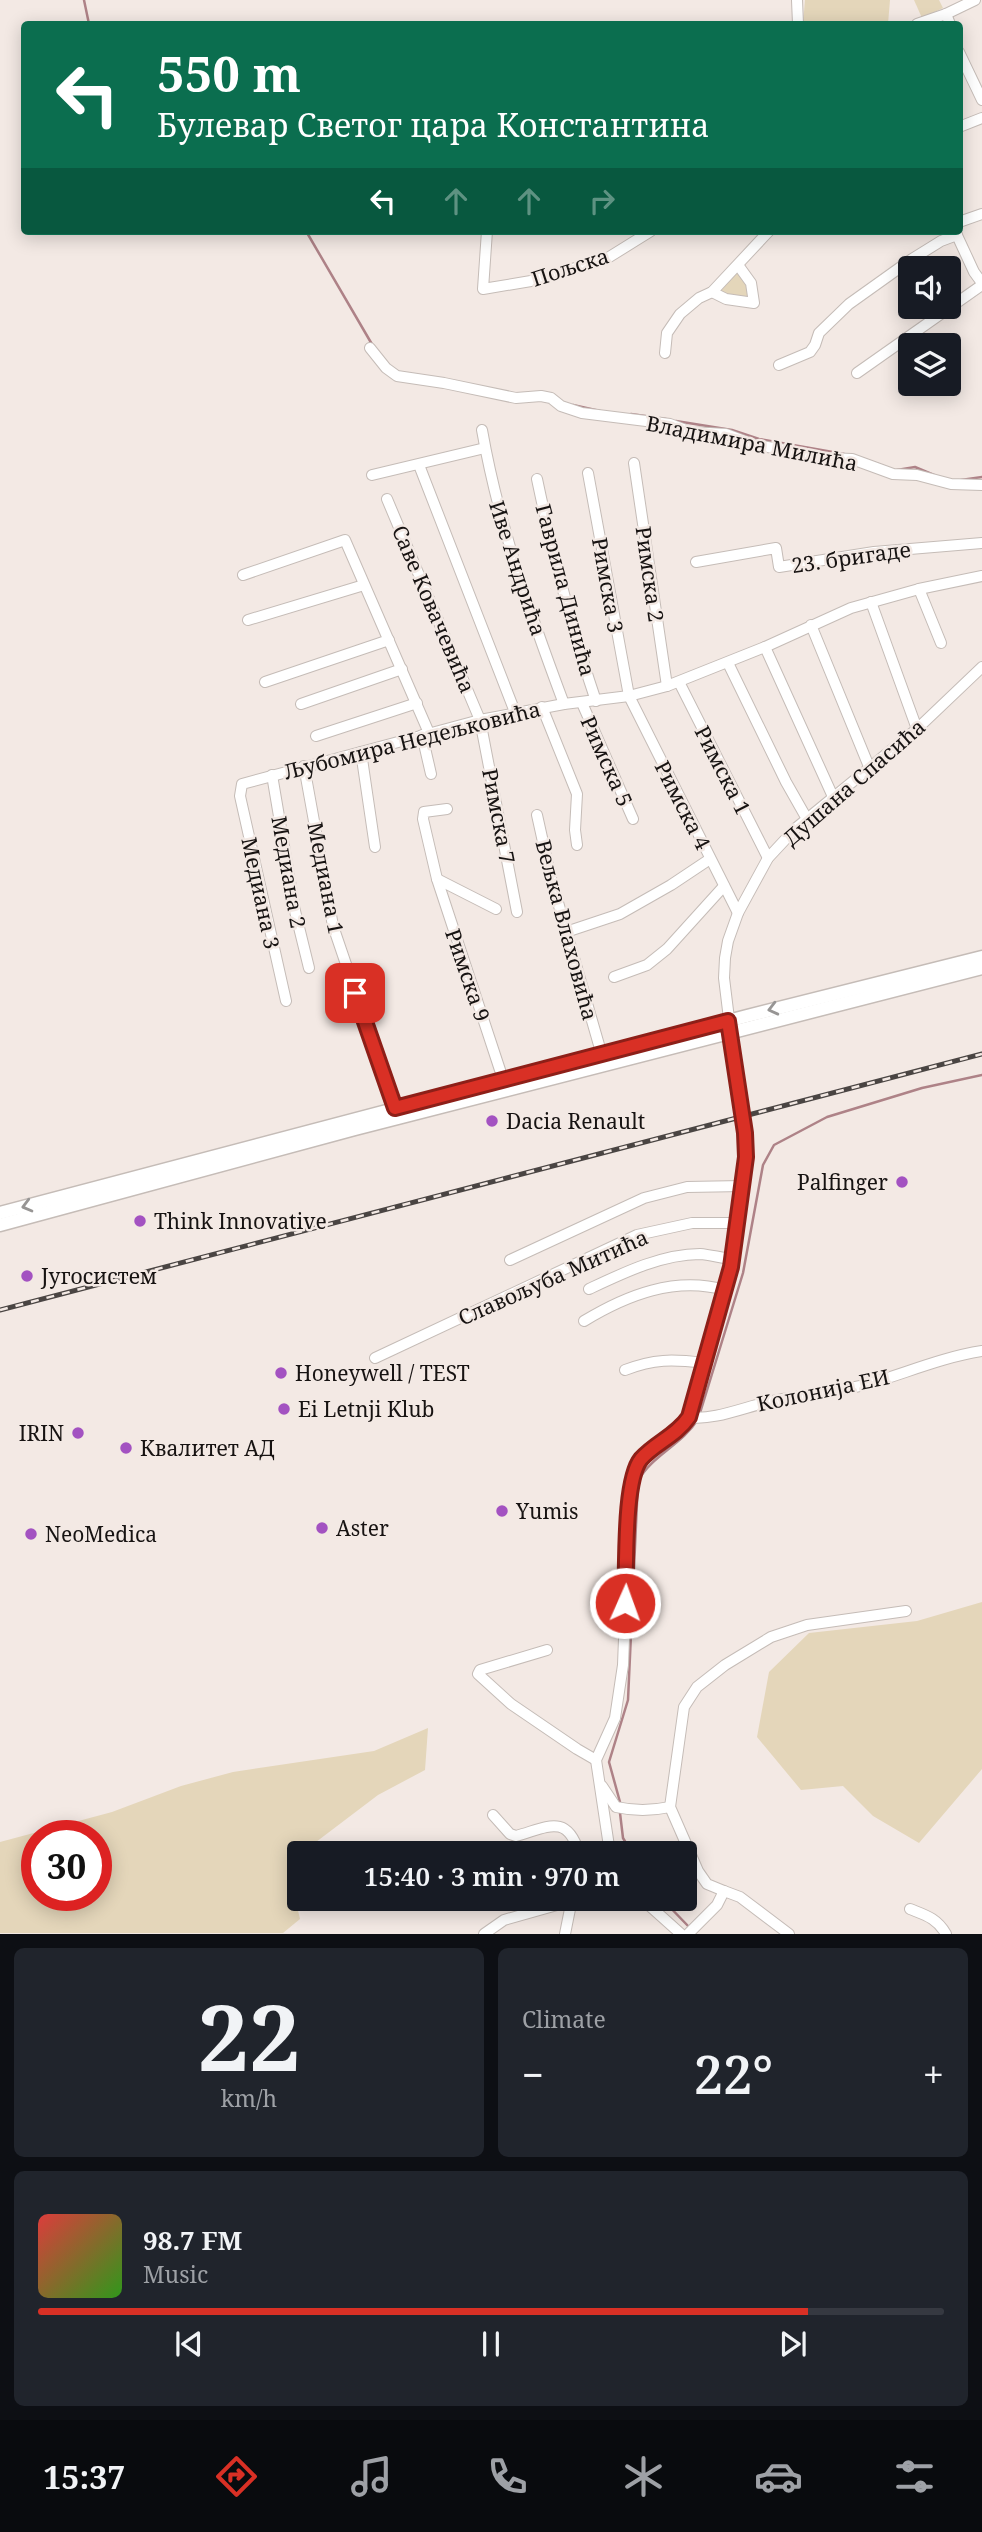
<!DOCTYPE html>
<meta charset="utf-8">
<style>
:root{--surface:#171b24;--page:#20242c;--text:#f1f3f6;--muted:#9ea1a6;--line:#363941;--accent:#d93025}
body{margin:0;font-family:"Noto Serif",serif;background:var(--page);color:var(--text);height:100vh;display:flex;flex-direction:column;font-size:26px;white-space:nowrap}
*{box-sizing:border-box;margin:0}
p{font-size:23px;color:var(--muted)}
.icon{flex:none;width:38px;height:38px;fill:none;stroke:currentColor;stroke-width:2;stroke-linecap:round;stroke-linejoin:round}
.map{position:relative;height:1934px;overflow:hidden}
.side{display:flex;flex-direction:column;gap:14px;padding:14px;background:#0d0f14;flex:1}
.side>*{flex:none}
.top-card{position:absolute;left:21px;top:21px;width:942px;height:214px;border-radius:7px;box-shadow:0 4px 18px #0003;background:#0b6e4f;color:#fff;overflow:hidden}
.tools{position:absolute;left:898px;top:256px;display:grid;gap:14px}
.tools a{display:grid;place-items:center;width:63px;height:63px;border-radius:7px;background:var(--surface);box-shadow:0 4px 18px #0003;font-size:35px}
.speed{position:absolute;left:21px;top:1820px;display:flex;gap:14px;font-size:35px;font-weight:700;text-align:center}
.speed>*{display:grid;place-content:center;width:91px;height:91px;border-radius:50%;background:var(--surface);box-shadow:0 4px 18px #0003;line-height:1}
.speed .limit{border:10px solid #d22;background:#fff;color:#111}
.pin{position:absolute;display:grid;place-items:center;width:60px;height:60px;color:#fff;margin:-30px;border-radius:14px;box-shadow:0 4px 10px #0006}
.me{position:absolute;width:77px;margin:-38px;rotate:2deg;stroke-linejoin:round;filter:drop-shadow(0 0 5px #0008)}
.turn{display:flex;align-items:center;gap:24px;height:147px;padding:0 21px;font-size:32px}
.turn .icon{width:91px;height:91px;stroke-width:2.5}
.turn b{display:block;font-size:49px;line-height:60px}
.lanes{display:flex;align-items:center;height:66px;padding:0 21px;background:#0003;justify-content:center;gap:35px;direction:ltr}
.lanes .off{opacity:.35}
.big{font-size:52px;font-weight:600;line-height:1.1}
.side .tile{flex:1;display:flex;flex-direction:column;justify-content:center;gap:10px;min-width:0;padding:0 24px;border-radius:10px;background:var(--page)}
.side .dial{align-items:center;gap:0}
.dial b{font-size:91px;line-height:1}
.song{display:flex;align-items:center;gap:21px}
.cover{width:84px;height:84px;border-radius:10px;background:linear-gradient(135deg,hsl(0 70% 55%),hsl(110 70% 35%))}
.played{height:7px;border-radius:4px;background:linear-gradient(90deg,var(--accent) 85%,var(--line) 85%)}
.keys{display:flex;justify-content:space-around;direction:ltr}
.heat{display:flex;justify-content:space-between;align-items:center;font-size:38px;direction:ltr}
.side .tiles{flex:1;display:grid;gap:14px;grid-template-columns:1fr 1fr}
.tile:last-child{grid-column:span 2}
.trip{position:absolute;left:287px;top:1841px;width:410px;height:70px;border-radius:7px;background:var(--surface);box-shadow:0 4px 18px #0003;font-weight:600;line-height:70px;text-align:center}
.menu{display:flex;height:112px;justify-content:space-around;align-items:center;background:#090b0e;color:var(--muted)}
.menu .icon{width:49px;height:49px}
.menu .current{color:var(--accent)}
.menu b{font-size:32px;color:var(--text)}
.map>svg:first-child{display:block}
.green{fill:#e4d6ba;fill-rule:evenodd}
.lines{fill:none;stroke-linecap:round;stroke-linejoin:round}
.stream{stroke:#ae8287;stroke-width:2.5}
.minor-casing{stroke:#c5bcb7;stroke-width:12}
.major-casing{stroke:#c5bcb7;stroke-width:15}
.minor{stroke:#fff;stroke-width:10}
.major{stroke:#fff;stroke-width:12}
.rail-casing{stroke:#4a4543;stroke-width:5}
.rail{stroke:#f3e9e4;stroke-width:2.5;stroke-dasharray:8;stroke-linecap:butt}
.oneway{stroke:#979594}
.route-casing{stroke:#8d1f18;stroke-width:18}
.route{stroke:#d93025;stroke-width:12}
.poi-dot{fill:#a352c1;stroke:#f3e9e4;stroke-width:2.5}
.labels{text-anchor:middle;dominant-baseline:central;stroke-width:5;stroke-linejoin:round;paint-order:stroke}
.street-label{font-size:21px;fill:#171312;stroke:#f3e9e4}
.poi-label{font-size:21px;fill:#171312;stroke:#f3e9e4;text-anchor:start}
</style>
<div class="map">
<svg width="982" height="1934" viewBox="0 0 982 1934">
<rect width="100%" height="100%" fill="#f3e9e4"/>
<g class="green">
<path d="M805 0H890L888 24H803Z"/>
<path d="M914 0H939L943 8 922 18Z"/>
<path d="M738 270 747 281 750 299 726 296 719 290Z"/>
<path d="M982 1602V1769L919 1843 873 1816 843 1786 801 1790 757 1737 769 1672 809 1633 917 1621Z"/>
<path d="M428 1728 425 1770 378 1795 287 1864 300 1919 283 1933H0V1842L112 1812 181 1786 233 1772 374 1751ZM37 1836H96V1895H37Z"/>
</g>
<g class="lines">
<g class="stream">
<path d="M84 0 89 24"/>
<path d="M306 231 373 346"/>
<path d="M573 405 600 411"/>
<path d="M631 414 666 419"/>
<path d="M676 421 732 430 759 439 844 454"/>
<path d="M864 459 878 464"/>
<path d="M897 470 915 467 934 475"/>
<path d="M961 480 982 477"/>
<path d="M700 1413 743 1273 763 1165 774 1145 827 1117 922 1088 982 1075"/>
<path d="M620 1802 609 1762 628 1700 638 1481C652 1455 682 1445 698 1419"/>
<path d="M620 1813 623 1838 632 1853"/>
<path d="M662 1899 690 1928"/>
</g>
<g class="minor-casing">
<g id="minor">
<path d="M797 0 798 24"/>
<path d="M946 14 950 24"/>
<path d="M917 24 946 14 975 0"/>
<path d="M959 52 982 100"/>
<path d="M959 127 982 118"/>
<path d="M959 222 982 214"/>
<path d="M487 231 483 289 531 281 606 259 651 231"/>
<path d="M955 231 974 272 982 283"/>
<path d="M712 292 726 299 754 303 751 283 738 265"/>
<path d="M370 348 386 368 397 376 444 383 516 398 541 396 551 398 561 406 582 413 670 424 691 432 726 434 755 445 786 450 806 457 852 459 893 474 917 475 951 484 982 485"/>
<path d="M665 353 667 333 680 314 699 298 712 292 769 231"/>
<path d="M779 365 810 352 815 345 819 333 849 304 912 259 941 241 957 235"/>
<path d="M857 373 982 285"/>
<path d="M482 430C499 526 530 613 564 704"/>
<path d="M634 463 667 686"/>
<path d="M419 465 515 712"/>
<path d="M588 473 629 696 738 913"/>
<path d="M372 475 485 448"/>
<path d="M537 479C553 555 571 628 596 701"/>
<path d="M387 499 480 720 517 912"/>
<path d="M696 562 776 548 779 567 874 552 982 543"/>
<path d="M243 575 345 540 429 733"/>
<path d="M919 589 941 643"/>
<path d="M871 602 917 729"/>
<path d="M248 620 364 585"/>
<path d="M811 625 870 769"/>
<path d="M765 647 834 799"/>
<path d="M728 663 786 782 807 819"/>
<path d="M265 682 389 640"/>
<path d="M679 682 768 858"/>
<path d="M582 703 633 819"/>
<path d="M301 704 402 669"/>
<path d="M542 707 577 794 575 830 577 845"/>
<path d="M422 735 431 774"/>
<path d="M316 736 417 703"/>
<path d="M361 752 375 847"/>
<path d="M304 766 333 926 395 1108"/>
<path d="M272 775 295 911 309 968"/>
<path d="M447 809 424 812 423 819 437 879 500 1070"/>
<path d="M537 815 551 878 599 1045"/>
<path d="M437 879 496 909"/>
<path d="M566 932 620 914 671 885 710 859"/>
<path d="M614 977 647 965 667 949 724 886"/>
<path d="M286 1001 240 796 242 784 480 720 564 704 629 696 667 686 765 647 851 608 919 589 982 576"/>
<path d="M510 1260 644 1198 687 1187 743 1186"/>
<path d="M589 1289C623 1273 662 1254 700 1254 711 1255 722 1258 733 1259"/>
<path d="M584 1321C627 1295 675 1276 725 1290"/>
<path d="M375 1358 637 1235 692 1223H739"/>
<path d="M625 1370C654 1359 672 1359 703 1363"/>
<path d="M689 1417C712 1421 745 1407 768 1402 801 1394 835 1393 868 1384 906 1373 943 1357 982 1351"/>
<path d="M547 1650 480 1670 478 1674 511 1704 577 1749 596 1760"/>
<path d="M602 1786 616 1807C634 1811 651 1811 670 1807"/>
<path d="M493 1815 510 1834 516 1836C546 1828 567 1812 579 1853"/>
<path d="M610 1853 596 1760 615 1718 623 1665 630 1481C638 1450 672 1442 689 1417L731 1267 746 1157 724 978 725 958 728 941 738 913 768 858 796 828 917 729 982 667"/>
<path d="M724 1891 740 1897 789 1934"/>
<path d="M642 1899 681 1934"/>
<path d="M910 1909C925 1915 937 1918 946 1934"/>
<path d="M484 1934 504 1920 557 1905 566 1899"/>
<path d="M565 1934 572 1899"/>
<path d="M688 1934 717 1905 724 1891 707 1884 698 1871 670 1807 684 1707 697 1687 725 1665 771 1637 807 1625 906 1611"/>
</g>
</g>
<g class="major-casing">
<g id="major">
<path d="M0 1213 747 1016 982 957"/>
<path d="M0 1225 355 1129 982 968"/>
</g>
</g>
<use href="#minor" class="minor"/>
<use href="#major" class="major"/>
<g class="rail-casing">
<path id="rail" d="M0 1310 982 1054"/>
</g>
<use href="#rail" class="rail"/>
</g>
<defs><path id="oneway-chevron" d="M-2-3.5L2.5 0L-2 3.5" fill="none" stroke-width="1.6" stroke-linecap="round" stroke-linejoin="round" transform="scale(1.75)"/></defs>
<g class="oneway">
<use href="#oneway-chevron" transform="translate(773 1009) rotate(166)"/>
<use href="#oneway-chevron" transform="translate(27 1206) rotate(165)"/>
</g>
<g class="lines">
<g class="route-casing">
<path id="route" d="M355 993 395 1108 728 1021 745 1133 746 1157 731 1267 689 1417C676 1436 655 1443 641 1459 623 1481 627 1572 625 1603"/>
</g>
<use href="#route" class="route"/>
</g>
<g class="poi-dot">
<circle cx="492" cy="1121" r="7"/>
<circle cx="902" cy="1182" r="7"/>
<circle cx="140" cy="1221" r="7"/>
<circle cx="27" cy="1276" r="7"/>
<circle cx="281" cy="1373" r="7"/>
<circle cx="284" cy="1409" r="7"/>
<circle cx="78" cy="1433" r="7"/>
<circle cx="126" cy="1448" r="7"/>
<circle cx="502" cy="1511" r="7"/>
<circle cx="322" cy="1528" r="7"/>
<circle cx="31" cy="1534" r="7"/>
</g>
<g class="labels">
<g class="street-label">
<text transform="translate(570 267) rotate(-18)">Пољска</text>
<text transform="translate(752 443) rotate(11)">Владимира Милића</text>
<text transform="translate(851 557) rotate(-8)">23. бригаде</text>
<text transform="translate(518 568) rotate(72)">Иве Андрића</text>
<text transform="translate(650 574) rotate(82)">Римска 2</text>
<text transform="translate(608 585) rotate(80)">Римска 3</text>
<text transform="translate(566 590) rotate(75)">Гаврила Динића</text>
<text transform="translate(434 609) rotate(67)">Саве Ковачевића</text>
<text transform="translate(412 740) rotate(-14)">Љубомира Недељковића</text>
<text transform="translate(607 761) rotate(66)">Римска 5</text>
<text transform="translate(723 770) rotate(63)">Римска 1</text>
<text transform="translate(854 782) rotate(-41)">Душана Спасића</text>
<text transform="translate(683 805) rotate(63)">Римска 4</text>
<text transform="translate(499 816) rotate(79)">Римска 7</text>
<text transform="translate(289 872) rotate(80)">Медиана 2</text>
<text transform="translate(326 878) rotate(79)">Медиана 1</text>
<text transform="translate(261 893) rotate(78)">Медиана 3</text>
<text transform="translate(567 930) rotate(75)">Вељка Влаховића</text>
<text transform="translate(468 975) rotate(71)">Римска 9</text>
<text transform="translate(553 1277) rotate(-24)">Славољуба Митића</text>
<text transform="translate(823 1390) rotate(-12)">Колонија ЕИ</text>
</g>
<g class="poi-label">
<text x="506" y="1121">Dacia Renault</text>
<text x="888" y="1182" text-anchor="end">Palfinger</text>
<text x="154" y="1221">Think Innovative</text>
<text x="41" y="1276">Југосистем</text>
<text x="295" y="1373">Honeywell / TEST</text>
<text x="298" y="1409">Ei Letnji Klub</text>
<text x="64" y="1433" text-anchor="end">IRIN</text>
<text x="140" y="1448">Квалитет АД</text>
<text x="516" y="1511">Yumis</text>
<text x="336" y="1528">Aster</text>
<text x="45" y="1534">NeoMedica</text>
</g>
</g>
</svg>
<div class="tools">
<a><svg class="icon" aria-label="sound" viewBox="0 0 24 24"><path d="M4 9h4l5-4v14l-5-4H4zM17 9q2 3 0 6"/></svg></a>
<a><svg class="icon" aria-label="layers" viewBox="0 0 24 24"><path d="M12 4l9 5-9 5-9-5zM3 14l9 5 9-5"/></svg></a>
</div>
<div class="speed"><div class="limit">30</div></div>
<div class="pin" style="left:355px;top:993px;background:#d93025"><svg class="icon" aria-label="arrive" viewBox="0 0 24 24"><path d="M6 21V4h12l-3 4 3 4H6"/></svg></div>
<svg class="me" style="left:625px;top:1603px" viewBox="-20 -20 40 40"><circle r="17" fill="#d93025" stroke="#fff" stroke-width="3"/><path d="M0-11L8 9 0 5-8 9z" fill="#fff"/></svg>
<div class="trip">15:40 · 3 min · 970 m</div>
<div class="top-card">
<div class="turn"><svg class="icon" aria-label="left" viewBox="0 0 24 24"><path d="M17 20v-9H6M10 6l-5 5 5 5"/></svg><div><b>550 m</b>Булевар Светог цара Константина</div></div>
<div class="lanes"><svg class="icon" aria-label="left" viewBox="0 0 24 24"><path d="M17 20v-9H6M10 6l-5 5 5 5"/></svg><svg class="icon off" aria-label="ahead" viewBox="0 0 24 24"><path d="M12 20V5M6 11l6-6 6 6"/></svg><svg class="icon off" aria-label="ahead" viewBox="0 0 24 24"><path d="M12 20V5M6 11l6-6 6 6"/></svg><svg class="icon off" aria-label="right" viewBox="0 0 24 24"><path d="M7 20v-9h11M14 6l5 5-5 5"/></svg></div>
</div>
</div>
<section class="side">
<div class="tiles">
<div class="tile dial"><b>22</b><p>km/h</p></div>
<div class="tile"><p>Climate</p>
<div class="heat"><a>−</a><b class="big">22°</b><a>+</a></div>
</div>
<div class="tile">
<div class="song"><i class="cover"></i><div><b>98.7 FM</b><p>Music</p></div></div>
<div class="played"></div>
<div class="keys"><svg class="icon" aria-label="previous" viewBox="0 0 24 24"><path d="M18 5L8 12l10 7zM5 5v14"/></svg><svg class="icon" aria-label="pause" viewBox="0 0 24 24"><path d="M8 5v14M16 5v14"/></svg><svg class="icon" aria-label="next" viewBox="0 0 24 24"><path d="M6 5l10 7-10 7zM19 5v14"/></svg></div>
</div>
</div>
</section>
<nav class="menu">
<b>15:37</b>
<svg class="icon current" aria-label="directions" viewBox="0 0 24 24"><path d="M12 3l9 9-9 9-9-9zM9 14v-3h6M13 9l2 2-2 2"/></svg>
<svg class="icon" aria-label="music" viewBox="0 0 24 24"><path d="M9 18V5l10-2v13"/><circle cx="6" cy="18" r="3"/><circle cx="16" cy="16" r="3"/></svg>
<svg class="icon" aria-label="phone" viewBox="0 0 24 24"><path d="M5 4h4l2 5-3 2q2 4 5 5l2-3 5 2v4C11 20 4 13 5 4z"/></svg>
<svg class="icon" aria-label="climate" viewBox="0 0 24 24"><path d="M12 3v18M4 7l16 10M4 17L20 7"/></svg>
<svg class="icon" aria-label="car" viewBox="0 0 24 24"><path d="M5 17H2v-5l4-1 3-4h7l3 4 3 1v5h-3M9 17h6M6 11h13"/><circle cx="7" cy="17" r="2"/><circle cx="17" cy="17" r="2"/></svg>
<svg class="icon" aria-label="filters" viewBox="0 0 24 24"><path d="M4 7h16M4 17h16"/><circle cx="9" cy="7" r="2"/><circle cx="15" cy="17" r="2"/></svg>
</nav>
